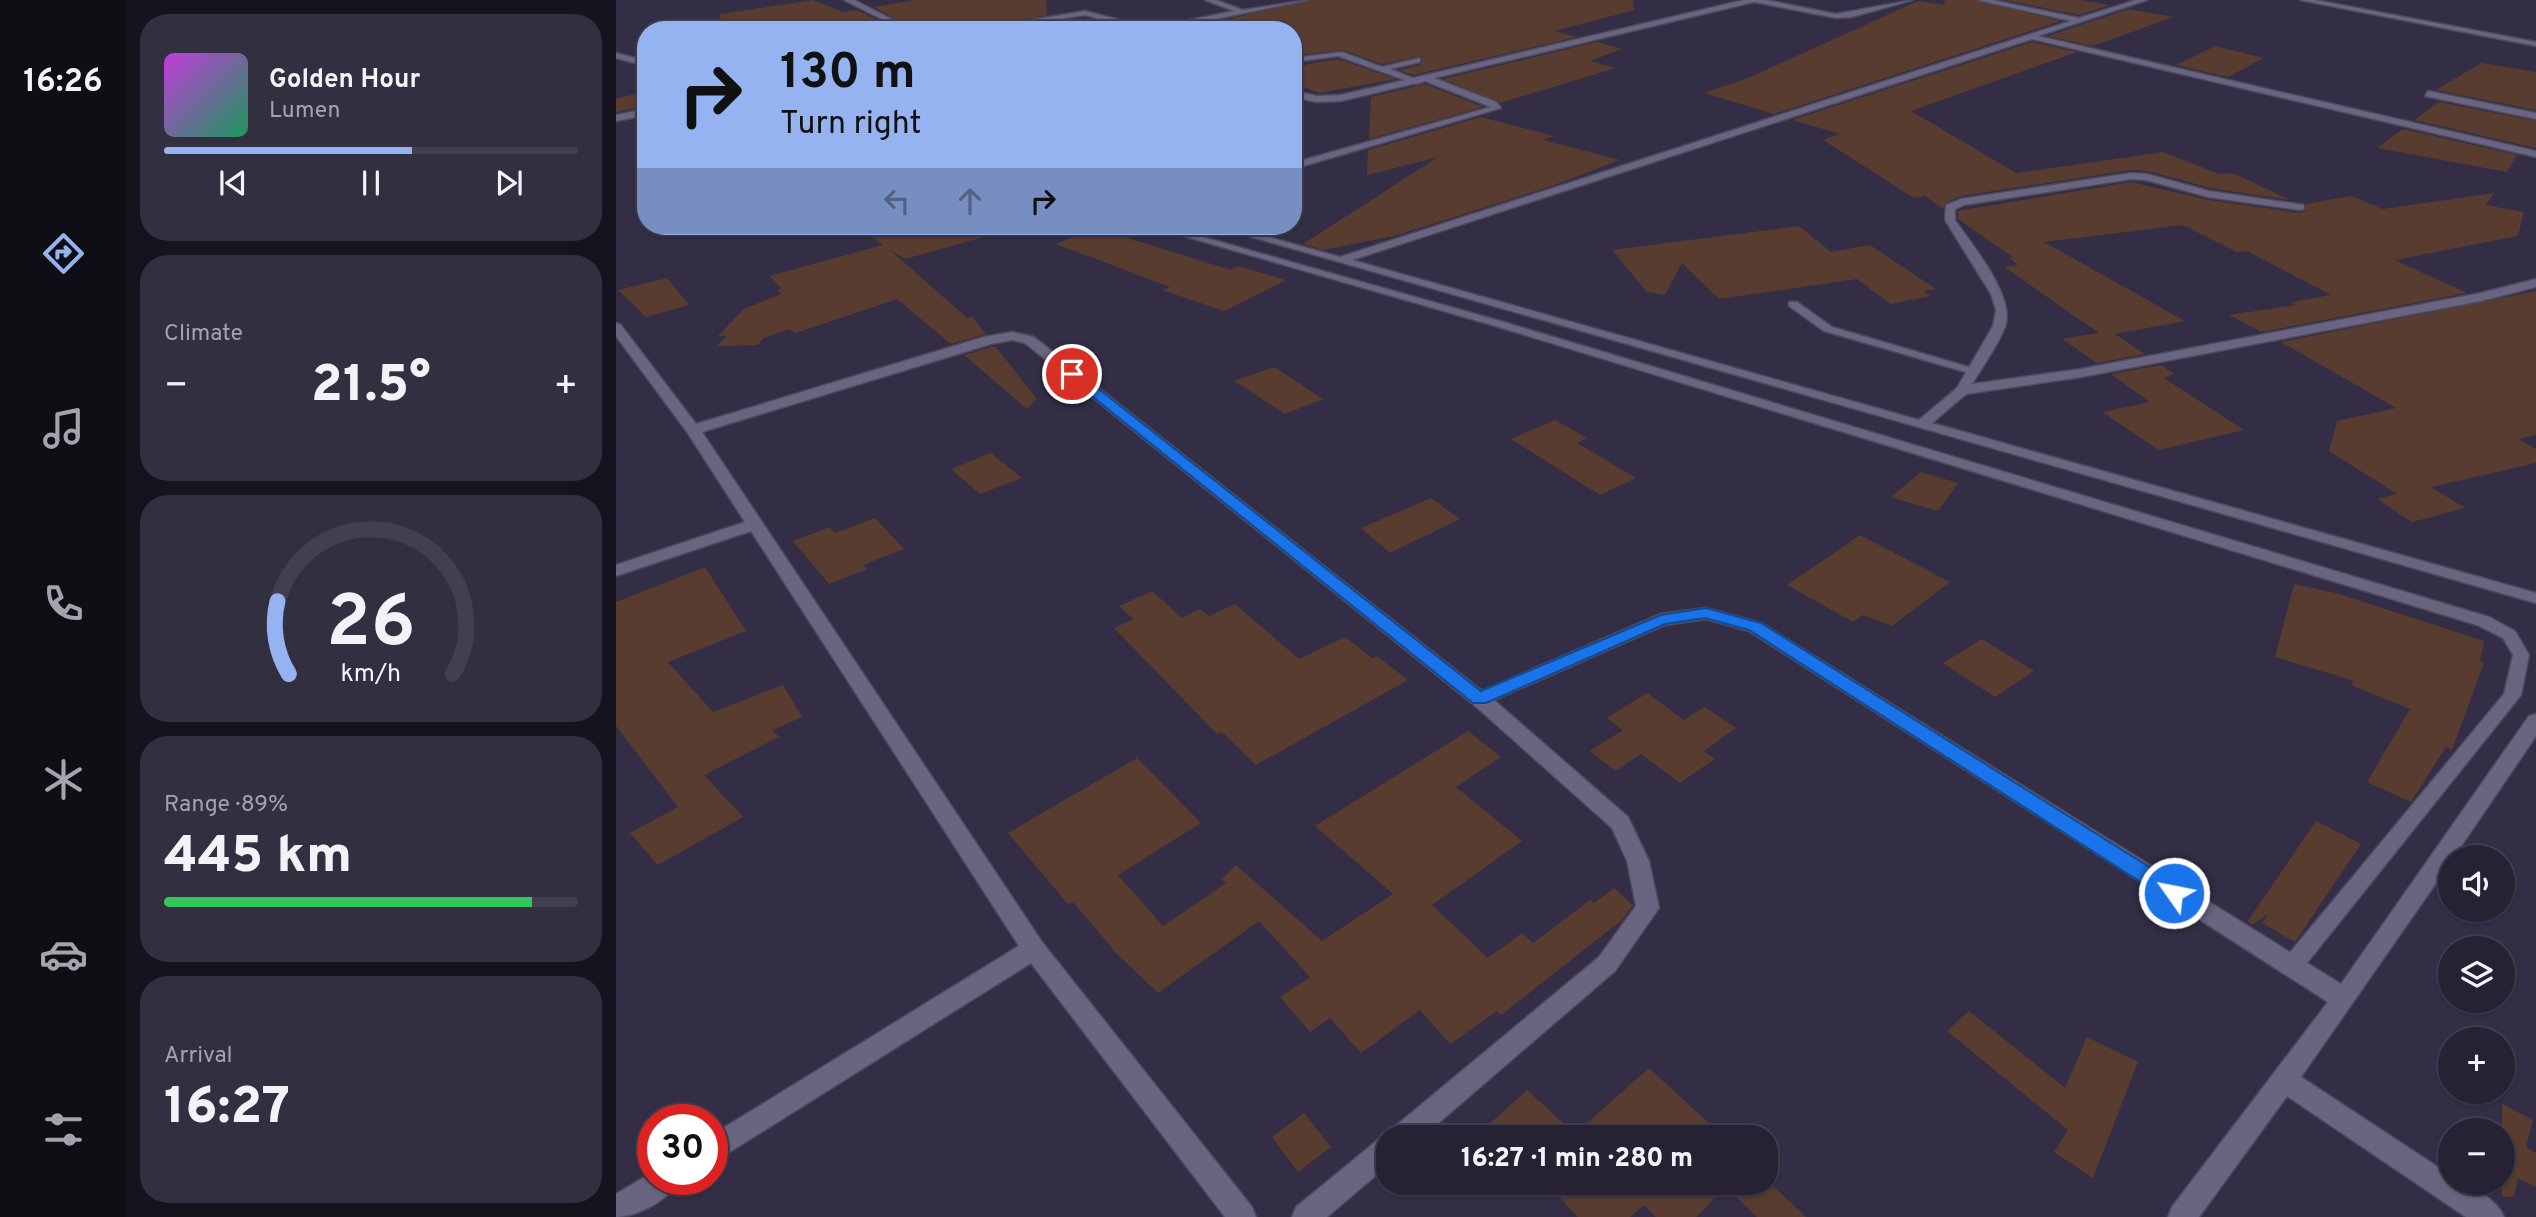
<!DOCTYPE html>
<meta charset="utf-8">
<style>
:root{--surface:#262234;--page:#322f40;--text:#f1f3f6;--muted:#a4a4ac;--line:#423f4f;--accent:#95b2f1}
body{margin:0;font-family:Overpass,sans-serif;background:var(--page);color:var(--text);height:100vh;display:flex;flex-direction:column;font-size:26px;white-space:nowrap}
*{box-sizing:border-box;margin:0}
p{font-size:23px;color:var(--muted)}
.icon{flex:none;width:38px;height:38px;fill:none;stroke:currentColor;stroke-width:2;stroke-linecap:round;stroke-linejoin:round}
.map{position:relative;flex:1;overflow:hidden}
.drawer{display:flex;flex-direction:column;gap:14px;padding:14px;background:#15131d;width:490px}
.drawer>*{flex:none}
.guide{position:absolute;left:21px;top:21px;width:665px;height:214px;border-radius:28px;box-shadow:0 2px 5px #0004,0 0 0 2px var(--line);background:#95b2f1;color:#111;overflow:hidden}
.fabs{position:absolute;left:1822px;top:845px;display:grid;gap:14px}
.fabs a{display:grid;place-items:center;width:77px;height:77px;border-radius:50%;background:var(--surface);box-shadow:0 2px 5px #0004,0 0 0 2px var(--line);font-size:35px}
.speed{position:absolute;left:21px;top:1104px;display:flex;gap:14px;font-size:35px;font-weight:700;text-align:center}
.speed>*{display:grid;place-content:center;width:91px;height:91px;border-radius:50%;background:var(--surface);box-shadow:0 2px 5px #0004,0 0 0 2px var(--line);line-height:1}
.speed .limit{border:10px solid #d22;background:#fff;color:#111}
.pin{position:absolute;display:grid;place-items:center;width:60px;height:60px;color:#fff;margin:-30px;border:4px solid #fff;border-radius:50%;box-shadow:0 2px 7px #0007}
.me{position:absolute;width:77px;margin:-38px;rotate:303deg;stroke-linejoin:round;filter:drop-shadow(0 0 5px #0008)}
.turn{display:flex;align-items:center;gap:24px;height:147px;padding:0 28px;font-size:32px}
.turn .icon{width:91px;height:91px;stroke-width:2.5}
.turn b{display:block;font-size:49px;line-height:60px}
.lanes{display:flex;align-items:center;height:66px;padding:0 28px;background:#0003;justify-content:center;gap:35px;direction:ltr}
.lanes .off{opacity:.35}
.big{font-size:52px;font-weight:800;line-height:1.1}
.drawer .card{flex:1;display:flex;flex-direction:column;justify-content:center;gap:10px;min-width:0;padding:0 24px;border-radius:28px;background:var(--page)}
.drawer .dial{align-items:center;gap:0}
.dial svg{height:182px;overflow:visible;fill:none;stroke:var(--line);stroke-width:7;stroke-linecap:round;text-anchor:middle}
.dial text{fill:var(--text);stroke:none}
.song{display:flex;align-items:center;gap:21px}
.cover{width:84px;height:84px;border-radius:10px;background:linear-gradient(135deg,hsl(290 70% 55%),hsl(150 70% 35%))}
.played{height:7px;border-radius:4px;background:linear-gradient(90deg,var(--accent) 60%,var(--line) 60%)}
.keys{display:flex;justify-content:space-around;direction:ltr}
.heat{display:flex;justify-content:space-between;align-items:center;font-size:38px;direction:ltr}
.charge{height:10px;border-radius:5px;background:linear-gradient(90deg,#34c759 89%,var(--line) 0)}
.trip{position:absolute;left:760px;top:1125px;width:402px;height:70px;border-radius:28px;background:var(--surface);box-shadow:0 2px 5px #0004,0 0 0 2px var(--line);font-weight:800;line-height:70px;text-align:center}
main{display:flex;flex:1;min-height:0}
.dock{display:flex;flex-direction:column;width:126px;justify-content:space-around;align-items:center;background:#0f0e15;color:var(--muted)}
.dock .icon{width:49px;height:49px}
.dock .on{color:var(--accent)}
.dock b{font-size:32px;color:var(--text)}
.map>svg:first-child{display:block}
.building{fill:#573c2f}
.lines{fill:none;stroke-linecap:round;stroke-linejoin:round}
.lane-casing{stroke:#4d495d;stroke-width:3}
.street-casing{stroke:#4d495d;stroke-width:3}
.lane{fill:#69647f;fill-rule:evenodd}
.street{fill:#69647f;fill-rule:evenodd}
.route{fill:#1a73e8;stroke:#114b97;stroke-width:2}
</style>
<main>
<nav class="dock">
<b>16:26</b>
<svg class="icon on" aria-label="directions" viewBox="0 0 24 24"><path d="M12 3l9 9-9 9-9-9zM9 14v-3h6M13 9l2 2-2 2"/></svg>
<svg class="icon" aria-label="music" viewBox="0 0 24 24"><path d="M9 18V5l10-2v13"/><circle cx="6" cy="18" r="3"/><circle cx="16" cy="16" r="3"/></svg>
<svg class="icon" aria-label="phone" viewBox="0 0 24 24"><path d="M5 4h4l2 5-3 2q2 4 5 5l2-3 5 2v4C11 20 4 13 5 4z"/></svg>
<svg class="icon" aria-label="climate" viewBox="0 0 24 24"><path d="M12 3v18M4 7l16 10M4 17L20 7"/></svg>
<svg class="icon" aria-label="car" viewBox="0 0 24 24"><path d="M5 17H2v-5l4-1 3-4h7l3 4 3 1v5h-3M9 17h6M6 11h13"/><circle cx="7" cy="17" r="2"/><circle cx="17" cy="17" r="2"/></svg>
<svg class="icon" aria-label="filters" viewBox="0 0 24 24"><path d="M4 7h16M4 17h16"/><circle cx="9" cy="7" r="2"/><circle cx="15" cy="17" r="2"/></svg>
</nav>
<section class="drawer">
<div class="card">
<div class="song"><i class="cover"></i><div><b>Golden Hour</b><p>Lumen</p></div></div>
<div class="played"></div>
<div class="keys"><svg class="icon" aria-label="previous" viewBox="0 0 24 24"><path d="M18 5L8 12l10 7zM5 5v14"/></svg><svg class="icon" aria-label="pause" viewBox="0 0 24 24"><path d="M8 5v14M16 5v14"/></svg><svg class="icon" aria-label="next" viewBox="0 0 24 24"><path d="M6 5l10 7-10 7zM19 5v14"/></svg></div>
</div>
<div class="card"><p>Climate</p>
<div class="heat"><a>−</a><b class="big">21.5°</b><a>+</a></div>
</div>
<div class="card dial"><svg viewBox="0 0 100 80">
<path d="M14 69A42 42 0 1 1 86 69"/>
<path d="M14 69A42 42 0 0 1 9 37" stroke="#95b2f1"/>
<text x="50" y="56" font-size="32" font-weight="700">26</text>
<text x="50" y="72" font-size="11">km/h</text>
</svg></div>
<div class="card"><p>Range · 89%</p><b class="big">445 km</b><div class="charge"></div></div>
<div class="card"><p>Arrival</p><b class="big">16:27</b></div>
</section>
<div class="map">
<svg width="1920" height="1217" viewBox="0 0 1920 1217">
<rect width="100%" height="100%" fill="#332e46"/>
<g class="building">
<path d="M197 0 227 12 241 10 281 30H106L104 14Z"/>
<path d="M298 0H430L431 15 352 30H299L258 7Z"/>
<path d="M694 0H1017L1018 10 939 31 961 37 797 75 783 70 805 65 806 56 766 64 727 50 689 54 677 49V30H627L604 21Z"/>
<path d="M1329 0H1359L1445 21 1158 114 1088 93 1132 78 1302 1 1328 5Z"/>
<path d="M1389 0H1463L1494 5 1463 15Z"/>
<path d="M1513 9 1557 17 1477 46 1432 36Z"/>
<path d="M981 42 1006 49 974 61 1000 68 884 103 827 79Z"/>
<path d="M1416 42 1461 52 1295 111 1400 173 1547 152 1603 174 1617 173 1674 200 1594 188 1532 171 1515 170 1345 196 1329 203 1327 209 1309 196 1298 198 1207 140 1224 134 1176 120Z"/>
<path d="M1599 46 1648 58 1612 77 1560 65Z"/>
<path d="M722 59 780 79 703 93 677 83V67Z"/>
<path d="M1865 63 1920 72V110L1820 90Z"/>
<path d="M809 84 867 107 753 139 755 97Z"/>
<path d="M30 91V106L0 112V99Z"/>
<path d="M1823 102 1920 121V148L1798 120Z"/>
<path d="M865 117 938 136 927 140 1004 160 936 186 778 236 707 250 687 244 822 157 751 175 752 150Z"/>
<path d="M1787 129 1901 155 1891 172 1761 148Z"/>
<path d="M1515 182 1592 200 1684 213 1690 211V204L1735 196 1767 209 1878 193 1870 205 1908 212 1902 236 1779 260 1851 293 1645 332 1613 315 1680 305 1675 302 1715 295 1631 251 1621 252 1567 225 1428 242 1569 321 1499 334 1529 354 1481 363 1446 339 1483 333 1388 267 1402 265 1393 258H1398L1342 219V211Z"/>
<path d="M237 226H374L375 235 289 259 274 250 351 318 356 317 370 334 335 344 281 299 179 333 173 329 148 338 142 345 101 346 111 336H102L128 309 165 294 161 290 166 289 153 276 267 245Z"/>
<path d="M1183 226 1215 252 1254 245 1320 289 1307 291 1315 296 1274 304 1241 279 1103 299 1066 263 1049 295 1031 292 996 250Z"/>
<path d="M479 228 615 270 622 266 670 280 608 311 546 290 554 287 440 244Z"/>
<path d="M51 278 73 305 30 317 2 290Z"/>
<path d="M1920 291V435L1903 439 1920 449V463L1815 487 1849 508 1796 522 1761 499 1781 494 1713 451 1721 421 1780 408 1665 342Z"/>
<path d="M379 346 421 399 411 409 348 355Z"/>
<path d="M1545 365 1558 374 1548 378 1628 430 1542 450 1487 412 1534 402 1495 374Z"/>
<path d="M658 367 707 399 669 414 618 381Z"/>
<path d="M939 420 971 438 961 443 1020 478 984 495 895 439Z"/>
<path d="M375 453 406 478 364 494 335 469Z"/>
<path d="M1305 472 1342 483 1322 511 1275 497Z"/>
<path d="M815 498 844 519 774 553 745 528Z"/>
<path d="M259 518 288 549 247 565 251 569 213 584 177 541 214 527 219 533Z"/>
<path d="M1244 535 1334 582 1276 626 1247 615 1237 622 1171 585Z"/>
<path d="M89 567 130 631 52 662 97 712 167 685 186 717 157 730 163 737 88 775 127 817 42 865 14 833 62 807 0 726V602Z"/>
<path d="M1678 584 1723 594 1868 641 1864 661 1868 663 1836 750 1830 747 1795 802 1751 782 1794 709 1735 685 1738 681 1659 657Z"/>
<path d="M536 591 566 618 584 609 593 616 619 604 683 659 729 637 756 658 761 656 792 680 640 765 606 732 601 734 498 628 517 619 503 606Z"/>
<path d="M1366 639 1418 671 1379 697 1327 663Z"/>
<path d="M1031 693 1068 720 1089 707 1120 728 1088 751 1099 759 1064 783 1025 754 999 771 974 751 1007 730 991 718Z"/>
<path d="M852 731 885 757 840 787 906 841 816 905 872 958 906 933 917 943 974 900 978 903 998 888 1017 905 1006 920 885 1015 881 1011 834 1044 804 1010 745 1053 714 1018 694 1032 664 997 694 977 643 921 542 993 500 953 457 902 452 904 392 833 521 758 585 823 502 875 547 926 610 883 606 879 620 865 706 941 777 894 699 826Z"/>
<path d="M1700 821 1745 844 1679 942 1646 923 1652 914 1636 925 1632 921Z"/>
<path d="M1353 1011 1449 1088 1471 1037 1522 1062 1477 1178 1438 1152 1452 1130 1331 1031Z"/>
<path d="M1033 1068 1109 1138H858L911 1090 959 1134Z"/>
<path d="M1886 1104 1917 1120 1910 1147 1920 1153V1187L1902 1178 1898 1197 1886 1196Z"/>
<path d="M688 1113 715 1147 682 1172 656 1137Z"/>
<path d="M1150 1174 1153 1177 1151 1180 1190 1217H1141L1110 1187 1080 1217H1040L1028 1205 1014 1217H962L930 1183H1150Z"/>
</g>
<g class="lines">
<g class="lane-casing">
<g id="lane">
<path d="M726 52 766 67 804 58V62L774 69 807 82 800 84 722 56 677 62V58Z"/>
<path d="M533 226H548L884 321 1873 617 1899 631 1913 655 1905 695 1683 973 1675 976 1667 973 1664 967 1667 961 1888 694 1897 655 1887 638 1861 625 876 325Z"/>
<path d="M1173 302H1181L1216 327 1363 370 1361 373H1353L1208 331 1173 306Z"/>
</g>
</g>
<g class="street-casing">
<g id="street">
<path d="M228 0H238L297 30H287Z"/>
<path d="M589 0H600L627 10 692 0 547 30H523L469 15 376 30H356L469 11 534 28 618 11Z"/>
<path d="M1128 0H1150L1220 14 1296 0 1236 17 1220 18 1138 2 818 78 880 102 885 108 677 169V163L875 107 809 81 725 101 701 102 677 97V91L701 96 725 95Z"/>
<path d="M1362 0H1376L1463 18 1520 0H1531L1422 36 1920 151V157L1416 39 736 260 1303 420 1341 388 1377 326 1380 310 1375 294 1329 220 1330 205 1345 199 1515 173 1531 174 1593 191 1688 205V209L1684 210 1592 197 1530 180 1515 179 1348 205 1339 209V220C1356 245 1400 297 1389 327 1381 347 1367 366 1356 384L1465 369 1865 293 1920 279V287L1865 301 1465 377 1350 394 1316 423 1920 593V603L597 226H613L724 257 1455 21Z"/>
<path d="M1684 0H1699L1920 42V46Z"/>
<path d="M0 53 30 61V66L0 58Z"/>
<path d="M1812 91 1920 113V119L1809 96Z"/>
<path d="M30 109V115L0 121V115Z"/>
<path d="M0 323 4 324 80 424 368 337 396 332 418 337 866 691 1045 614 1090 608 1145 623 1725 984 1913 716 1920 714V736L1837 858H1834V863L1685 1077 1834 1175V1183C1853 1183 1881 1199 1888 1217H1850L1671 1096 1583 1217H1552L1556 1207 1712 1002 1133 631 1090 619 1049 625 878 700 1012 817 1033 861 1043 908 999 971 805 1138H772V1165L711 1217H676L680 1207 763 1139 773 1136 776 1129 983 957 1020 906 1011 861 996 828 857 704 409 343 396 340 375 344 86 432 426 942 636 1207 640 1217H609L415 963 96 1163V1135L403 946 135 531 0 576V565L129 522 71 432 0 336Z"/>
<path d="M37 1172V1180H62C56 1199 20 1217 0 1217V1194Z"/>
</g>
</g>
<use href="#lane" class="lane"/>
<use href="#street" class="street"/>
</g>
<path class="route" d="M451 371H460L865 691 1045 615 1090 608 1145 623 1565 887 1568 893 1565 899H1551L1133 630 1089 618 1049 624 870 703H857L451 376Z"/>
</svg>
<div class="fabs">
<a><svg class="icon" aria-label="sound" viewBox="0 0 24 24"><path d="M4 9h4l5-4v14l-5-4H4zM17 9q2 3 0 6"/></svg></a>
<a><svg class="icon" aria-label="layers" viewBox="0 0 24 24"><path d="M12 4l9 5-9 5-9-5zM3 14l9 5 9-5"/></svg></a>
<a>+</a>
<a>−</a>
</div>
<div class="speed"><div class="limit">30</div></div>
<div class="pin" style="left:456px;top:374px;background:#d93025"><svg class="icon" aria-label="arrive" viewBox="0 0 24 24"><path d="M6 21V4h12l-3 4 3 4H6"/></svg></div>
<svg class="me" style="left:1558px;top:893px" viewBox="-20 -20 40 40"><circle r="17" fill="#1a73e8" stroke="#fff" stroke-width="3"/><path d="M0-11L8 9 0 5-8 9z" fill="#fff"/></svg>
<div class="trip">16:27 · 1 min · 280 m</div>
<div class="guide">
<div class="turn"><svg class="icon" aria-label="right" viewBox="0 0 24 24"><path d="M7 20v-9h11M14 6l5 5-5 5"/></svg><div><b>130 m</b>Turn right</div></div>
<div class="lanes"><svg class="icon off" aria-label="left" viewBox="0 0 24 24"><path d="M17 20v-9H6M10 6l-5 5 5 5"/></svg><svg class="icon off" aria-label="ahead" viewBox="0 0 24 24"><path d="M12 20V5M6 11l6-6 6 6"/></svg><svg class="icon" aria-label="right" viewBox="0 0 24 24"><path d="M7 20v-9h11M14 6l5 5-5 5"/></svg></div>
</div>
</div>
</main>
